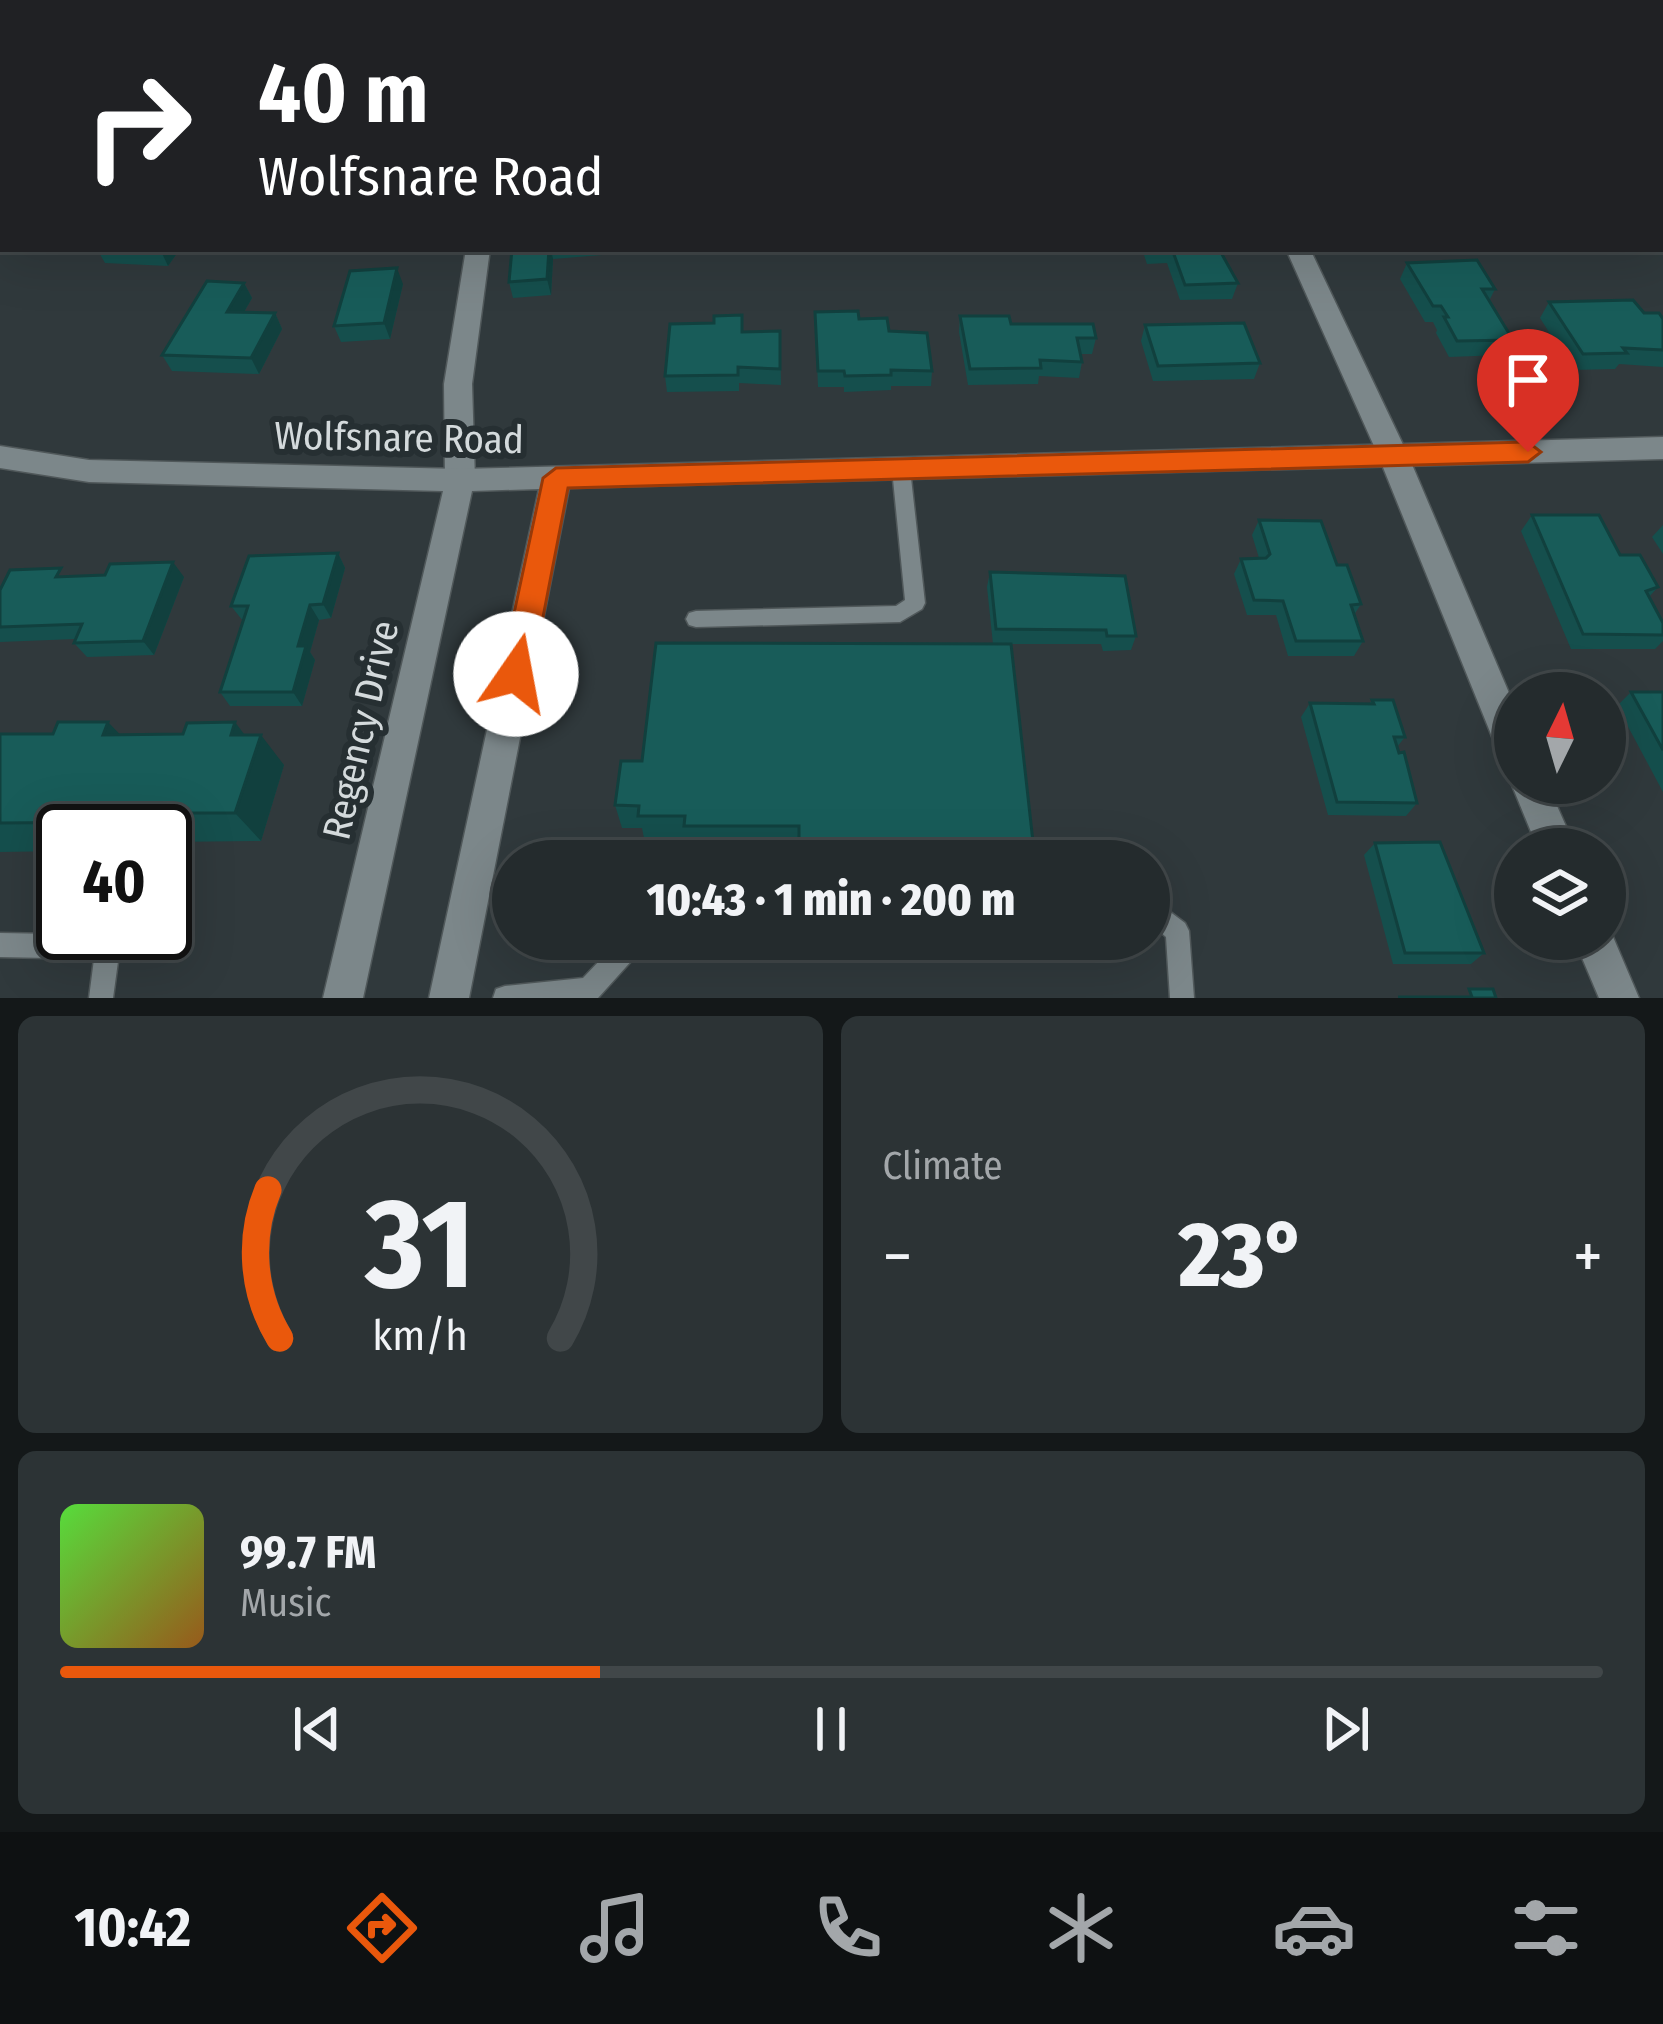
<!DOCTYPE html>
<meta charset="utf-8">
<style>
:root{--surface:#242b2d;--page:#2c3335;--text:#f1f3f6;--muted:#a3a7aa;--line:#414749;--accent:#ea580c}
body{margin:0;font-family:"Fira Sans Condensed",sans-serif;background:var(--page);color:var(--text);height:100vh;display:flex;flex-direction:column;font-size:45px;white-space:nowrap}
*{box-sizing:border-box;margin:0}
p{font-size:39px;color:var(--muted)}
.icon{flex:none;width:66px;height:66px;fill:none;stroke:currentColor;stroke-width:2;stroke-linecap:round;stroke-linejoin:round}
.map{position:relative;height:998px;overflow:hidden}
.sheet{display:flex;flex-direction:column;gap:18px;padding:18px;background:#141819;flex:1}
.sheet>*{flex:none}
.banner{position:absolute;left:0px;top:0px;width:1665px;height:252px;box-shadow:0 12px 48px #0002,0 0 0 3px var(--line);background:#202124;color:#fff;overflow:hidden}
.needle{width:78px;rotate:5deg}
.buttons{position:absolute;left:1494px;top:672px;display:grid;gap:24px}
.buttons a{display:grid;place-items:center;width:132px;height:132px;border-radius:50%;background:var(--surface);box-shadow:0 12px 48px #0002,0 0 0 3px var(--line);font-size:60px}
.speed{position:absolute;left:36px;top:804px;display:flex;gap:24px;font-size:60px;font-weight:700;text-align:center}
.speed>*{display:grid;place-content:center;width:156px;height:156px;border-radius:50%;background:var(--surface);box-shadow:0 12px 48px #0002,0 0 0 3px var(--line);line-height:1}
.speed .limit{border:6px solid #111;border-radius:18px;background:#fff;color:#111}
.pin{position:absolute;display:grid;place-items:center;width:102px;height:102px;color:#fff;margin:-123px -51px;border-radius:50% 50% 50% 0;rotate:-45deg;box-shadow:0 0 12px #0007}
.pin .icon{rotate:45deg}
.me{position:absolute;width:132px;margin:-66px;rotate:12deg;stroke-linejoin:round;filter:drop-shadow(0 0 9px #0008)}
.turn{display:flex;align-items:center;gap:42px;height:252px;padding:0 60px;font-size:54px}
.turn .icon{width:156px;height:156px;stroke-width:2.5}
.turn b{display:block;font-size:84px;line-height:102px}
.big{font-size:90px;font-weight:800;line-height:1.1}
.sheet .widget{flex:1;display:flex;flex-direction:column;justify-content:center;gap:18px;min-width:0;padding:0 42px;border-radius:18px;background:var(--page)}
.sheet .dial{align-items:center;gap:0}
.dial svg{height:312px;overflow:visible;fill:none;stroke:var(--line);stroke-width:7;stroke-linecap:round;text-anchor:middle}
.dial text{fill:var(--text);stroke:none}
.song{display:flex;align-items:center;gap:36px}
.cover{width:144px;height:144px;border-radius:18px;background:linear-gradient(135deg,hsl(110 70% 55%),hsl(30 70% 35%))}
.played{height:12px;border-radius:6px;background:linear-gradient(90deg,var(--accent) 35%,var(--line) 35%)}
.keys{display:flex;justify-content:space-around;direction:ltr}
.heat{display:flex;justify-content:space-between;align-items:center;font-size:66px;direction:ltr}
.sheet .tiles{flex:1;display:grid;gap:18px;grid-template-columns:1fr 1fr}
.widget:last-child{grid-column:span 2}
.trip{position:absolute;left:492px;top:840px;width:678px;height:120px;border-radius:60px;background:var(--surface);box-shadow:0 12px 48px #0002,0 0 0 3px var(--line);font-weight:800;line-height:120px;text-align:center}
.menu{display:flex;height:192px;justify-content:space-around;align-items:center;background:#0e1112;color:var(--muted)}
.menu .icon{width:84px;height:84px}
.menu .current{color:var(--accent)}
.menu b{font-size:54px;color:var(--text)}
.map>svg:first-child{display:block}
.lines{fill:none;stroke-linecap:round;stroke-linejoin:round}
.service-casing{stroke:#50585a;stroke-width:3}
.minor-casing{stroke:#50585a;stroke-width:3}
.tertiary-casing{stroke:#50585a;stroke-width:3}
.service{fill:#7c878a;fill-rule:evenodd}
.minor{fill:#7c878a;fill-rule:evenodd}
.tertiary{fill:#7c878a;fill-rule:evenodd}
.wall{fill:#154f4d}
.shaded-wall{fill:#11403e}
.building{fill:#185c59;stroke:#11403e;stroke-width:3}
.route{fill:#ea580c;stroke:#983908;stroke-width:3}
.labels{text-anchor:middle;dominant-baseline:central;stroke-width:12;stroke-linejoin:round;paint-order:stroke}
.street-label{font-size:39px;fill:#d4dadc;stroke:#262f32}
</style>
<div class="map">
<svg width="1663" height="998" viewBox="0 0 1663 998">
<rect width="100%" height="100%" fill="#30393c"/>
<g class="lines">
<g class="service-casing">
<g id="service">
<path d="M901 462 910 469 925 603 922 609 900 622 696 627 689 625 686 619 689 613 696 611 896 606 905 600 892 469Z"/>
<path d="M1149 896 1185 923 1189 931 1194 998H1170L1166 937 1149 922Z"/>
<path d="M0 933 108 935 116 939 120 947 113 998H89L94 959 0 957Z"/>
<path d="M620 939H648L644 947 598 998H493L496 989 505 986 583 978Z"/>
</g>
</g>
<g class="minor-casing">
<g id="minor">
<path d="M148 0H168L169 3H149Z"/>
<path d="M499 0H519L498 3Z"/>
<path d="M824 0H844L845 3H825Z"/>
<path d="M1172 0H1192L1194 3H1174Z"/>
<path d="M466 249H490L472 384 475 480 470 488H450L445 480 444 384Z"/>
<path d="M1286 249H1310L1408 455 1515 707V765L1503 760 1497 749 1378 455Z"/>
<path d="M1515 774V783H1547L1576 849H1538L1511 783Z"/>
<path d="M1605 924 1608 925 1639 998H1599L1574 939H1605Z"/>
</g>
</g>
<g class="tertiary-casing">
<path id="tertiary" d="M1663 437V459L569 488 469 998H429L539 489 472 491 363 998H323L443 491 89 482 0 468V446L89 460 460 469Z"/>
</g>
<use href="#service" class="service"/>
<use href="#minor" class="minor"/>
<use href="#tertiary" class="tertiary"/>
</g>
<g class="wall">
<path d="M244 0H275L271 3H251Z"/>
<path d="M285 0H367L363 3H286Z"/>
<path d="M577 0H619V3H578Z"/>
<path d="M1058 0H1125L1126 3H1059Z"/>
<path d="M1573 0H1606L1603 3H1580Z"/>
<rect x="0" y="185" width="3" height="61"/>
<path d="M97 249H180L168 266 105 263Z"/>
<path d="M512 249H627V253L553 259 551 295 513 298 509 282Z"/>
<path d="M1142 249H1222L1221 253 1238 283 1232 299 1180 300 1167 263 1147 264Z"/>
<path d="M1387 249H1445L1442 254H1390Z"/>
<path d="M1407 263 1495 289 1489 301 1513 340 1503 355 1449 357 1436 333 1437 330 1433 322H1425L1400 279Z"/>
<path d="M244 283 252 298 244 312 275 313 282 329 259 374 172 371 162 355Z"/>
<path d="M403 284 390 339 341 342 334 326Z"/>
<path d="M1549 302 1644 313 1663 319V367L1619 364 1615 369 1573 370 1540 318Z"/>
<path d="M815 312 859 319 889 331 932 371 931 386H891V390L844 392V387H818Z"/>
<path d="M960 316 1011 324 1096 338 1092 354H1080L1082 362 1079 378 1039 376 1038 384 968 385 959 332Z"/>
<path d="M1145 325 1260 363 1254 379 1153 381 1141 341Z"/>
<path d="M744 331H780L781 385 739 383V391L667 392 665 376Z"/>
<path d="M1532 515 1620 555 1658 587 1649 597 1663 623V641L1655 649H1571L1521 531Z"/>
<path d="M1259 520 1337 565 1361 604 1354 615 1363 641 1354 656H1288L1276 615H1247L1234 574 1241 559 1259 558 1252 535Z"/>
<path d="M1663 525V554L1652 537Z"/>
<path d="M338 553 345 568 331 618 319 620 310 652 315 660 302 706H230L220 692 243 621 231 606Z"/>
<path d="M990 572 1136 636 1131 650 1103 651 1101 644H1011L1033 842 1027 861H800L799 848H689L687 839 644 838 642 828H622L615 805 642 761 993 644 987 587Z"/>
<path d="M67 576 184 577 154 655 87 657 74 643 75 639 0 642V590Z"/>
<path d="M1631 692H1663V792L1617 706Z"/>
<path d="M1372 700 1405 737 1397 747 1417 803 1406 816 1328 815 1301 717 1310 703 1369 704Z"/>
<path d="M0 734 245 735 284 765 261 841 165 842V831H63V851L0 852Z"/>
<path d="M1375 843 1484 953 1471 964H1393L1364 855Z"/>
</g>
<g class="shaded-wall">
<path d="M160 249H180L168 266Z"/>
<path d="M549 249H551L553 259 551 295 547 279Z"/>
<path d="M397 268 403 284 390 339 384 323Z"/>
<path d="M244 283 252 298 235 328 227 312Z"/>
<path d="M275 313 282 329 259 374 251 358Z"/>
<path d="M338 553 345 568 331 618 323 604Z"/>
<path d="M173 562 184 577 154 655 143 641Z"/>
<path d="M310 605 319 620 310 652 315 660 302 706 293 692 298 646Z"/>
<path d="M108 722 137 752 103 735Z"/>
<path d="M235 722 256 750 261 735 284 765 261 841 235 813 231 735Z"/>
<path d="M122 813 141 831H129L119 822Z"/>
</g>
<g class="building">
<path d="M402 0H443L441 3H400Z"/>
<path d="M701 0H757V3H718V0Z"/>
<rect x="906" y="0" width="44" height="3"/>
<path d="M1083 0H1125L1126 3H1084Z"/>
<path d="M1663 2V48L1662 3H1659Z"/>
<rect x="0" y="185" width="3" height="45"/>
<path d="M512 249H549L547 279 509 282Z"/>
<path d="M1172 249H1219L1238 283 1185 285Z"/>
<path d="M1477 260 1495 289H1482L1513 340 1457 341 1444 317H1448L1441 306H1433L1407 263Z"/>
<path d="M397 268 384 323 334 326 350 271Z"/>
<path d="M207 281 244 283 227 312 275 313 251 358 162 355Z"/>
<path d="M1633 300 1644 313H1659L1663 319V350L1623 348 1627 353 1583 354 1549 302Z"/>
<path d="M858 311 859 319 887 318 889 331 927 333 932 371 891 370V375L845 376 844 371H818L815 312Z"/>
<path d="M742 315V332L780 331V369L738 367V375L665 376 670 324 714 323V316Z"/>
<path d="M960 316H1009L1011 324H1093L1096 338H1077L1082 362 1040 360 1041 368 970 369Z"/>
<path d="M1244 323 1260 363 1158 366 1145 325Z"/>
<path d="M1532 515H1599L1620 555H1640L1658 587 1646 591 1663 623V635L1583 634Z"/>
<path d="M1259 520 1321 521 1337 565H1347L1361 604 1351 605 1363 641H1296L1283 601 1254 600 1241 559 1266 558 1270 554Z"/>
<path d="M338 553 323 604 310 605 298 646H306L293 692H220L248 606H231L249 556Z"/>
<path d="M173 562 143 641 74 643 82 624 0 627V590L10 570 61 568 56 577 105 575 110 564Z"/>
<path d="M990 572 1125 576 1136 636H1107L1106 630 996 629Z"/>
<path d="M656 643 1011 644 1033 842 886 841V854L829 853 828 846 799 845V826H684L685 816H638L639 806 615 805 621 761H642Z"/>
<path d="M1631 692H1663V750Z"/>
<path d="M1372 700H1393L1405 737H1394L1399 753 1404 752 1417 803 1337 802 1310 703 1374 704Z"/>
<path d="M58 722H108L103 735 183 734 187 723 235 722 231 735H261L235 813H122L119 822 0 823V734H53Z"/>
<path d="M1440 842 1484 953H1405L1375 843Z"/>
<path d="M1469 989H1493L1496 998 1398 997H1472Z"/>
</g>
<path class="route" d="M1528 442 1541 452 1528 462 568 488 532 674 527 683 516 687 505 683 501 674 543 478 556 468Z"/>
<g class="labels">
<g class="street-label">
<text transform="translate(399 438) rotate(1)">Wolfsnare Road</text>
<text transform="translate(361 730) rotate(-77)">Regency Drive</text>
</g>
</g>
</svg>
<div class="buttons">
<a><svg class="needle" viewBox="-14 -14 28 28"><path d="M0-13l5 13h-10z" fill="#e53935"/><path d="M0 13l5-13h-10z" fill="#a3a7aa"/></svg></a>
<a><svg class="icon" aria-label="layers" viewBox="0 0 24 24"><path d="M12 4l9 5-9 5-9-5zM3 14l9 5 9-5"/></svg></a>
</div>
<div class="speed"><div class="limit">40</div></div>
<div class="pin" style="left:1528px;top:452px;background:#d93025"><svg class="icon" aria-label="arrive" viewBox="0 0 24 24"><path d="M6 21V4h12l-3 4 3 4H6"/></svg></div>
<svg class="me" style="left:516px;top:674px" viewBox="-20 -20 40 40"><circle r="19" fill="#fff"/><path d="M0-13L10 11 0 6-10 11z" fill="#ea580c"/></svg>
<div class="trip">10:43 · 1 min · 200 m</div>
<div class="banner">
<div class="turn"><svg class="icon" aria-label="right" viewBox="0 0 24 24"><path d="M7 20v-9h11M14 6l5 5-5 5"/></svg><div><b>40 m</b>Wolfsnare Road</div></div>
</div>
</div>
<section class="sheet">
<div class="tiles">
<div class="widget dial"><svg viewBox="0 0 100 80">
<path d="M14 69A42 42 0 1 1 86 69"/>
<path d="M14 69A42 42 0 0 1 11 31" stroke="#ea580c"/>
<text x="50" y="56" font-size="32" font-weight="700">31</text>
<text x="50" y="72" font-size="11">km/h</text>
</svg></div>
<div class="widget"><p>Climate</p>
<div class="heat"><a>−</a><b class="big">23°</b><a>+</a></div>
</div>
<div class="widget">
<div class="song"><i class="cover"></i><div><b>99.7 FM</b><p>Music</p></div></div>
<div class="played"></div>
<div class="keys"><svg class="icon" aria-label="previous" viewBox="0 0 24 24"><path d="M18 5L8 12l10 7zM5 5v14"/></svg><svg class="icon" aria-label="pause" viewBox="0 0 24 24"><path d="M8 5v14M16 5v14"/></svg><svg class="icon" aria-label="next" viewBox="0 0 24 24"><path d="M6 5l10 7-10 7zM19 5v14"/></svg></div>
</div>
</div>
</section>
<nav class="menu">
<b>10:42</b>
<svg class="icon current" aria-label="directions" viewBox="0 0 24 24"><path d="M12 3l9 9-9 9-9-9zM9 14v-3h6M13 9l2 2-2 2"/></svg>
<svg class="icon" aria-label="music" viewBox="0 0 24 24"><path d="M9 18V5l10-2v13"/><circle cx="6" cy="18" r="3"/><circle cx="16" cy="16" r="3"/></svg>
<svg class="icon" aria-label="phone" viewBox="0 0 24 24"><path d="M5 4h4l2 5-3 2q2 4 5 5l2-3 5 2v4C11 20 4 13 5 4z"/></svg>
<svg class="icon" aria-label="climate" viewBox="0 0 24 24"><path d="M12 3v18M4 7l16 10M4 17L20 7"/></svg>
<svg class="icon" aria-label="car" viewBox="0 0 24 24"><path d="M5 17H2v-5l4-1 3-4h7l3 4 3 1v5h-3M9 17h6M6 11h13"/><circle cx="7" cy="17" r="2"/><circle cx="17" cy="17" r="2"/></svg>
<svg class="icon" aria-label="filters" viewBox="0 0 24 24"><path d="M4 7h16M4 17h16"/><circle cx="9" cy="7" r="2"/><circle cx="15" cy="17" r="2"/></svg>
</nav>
